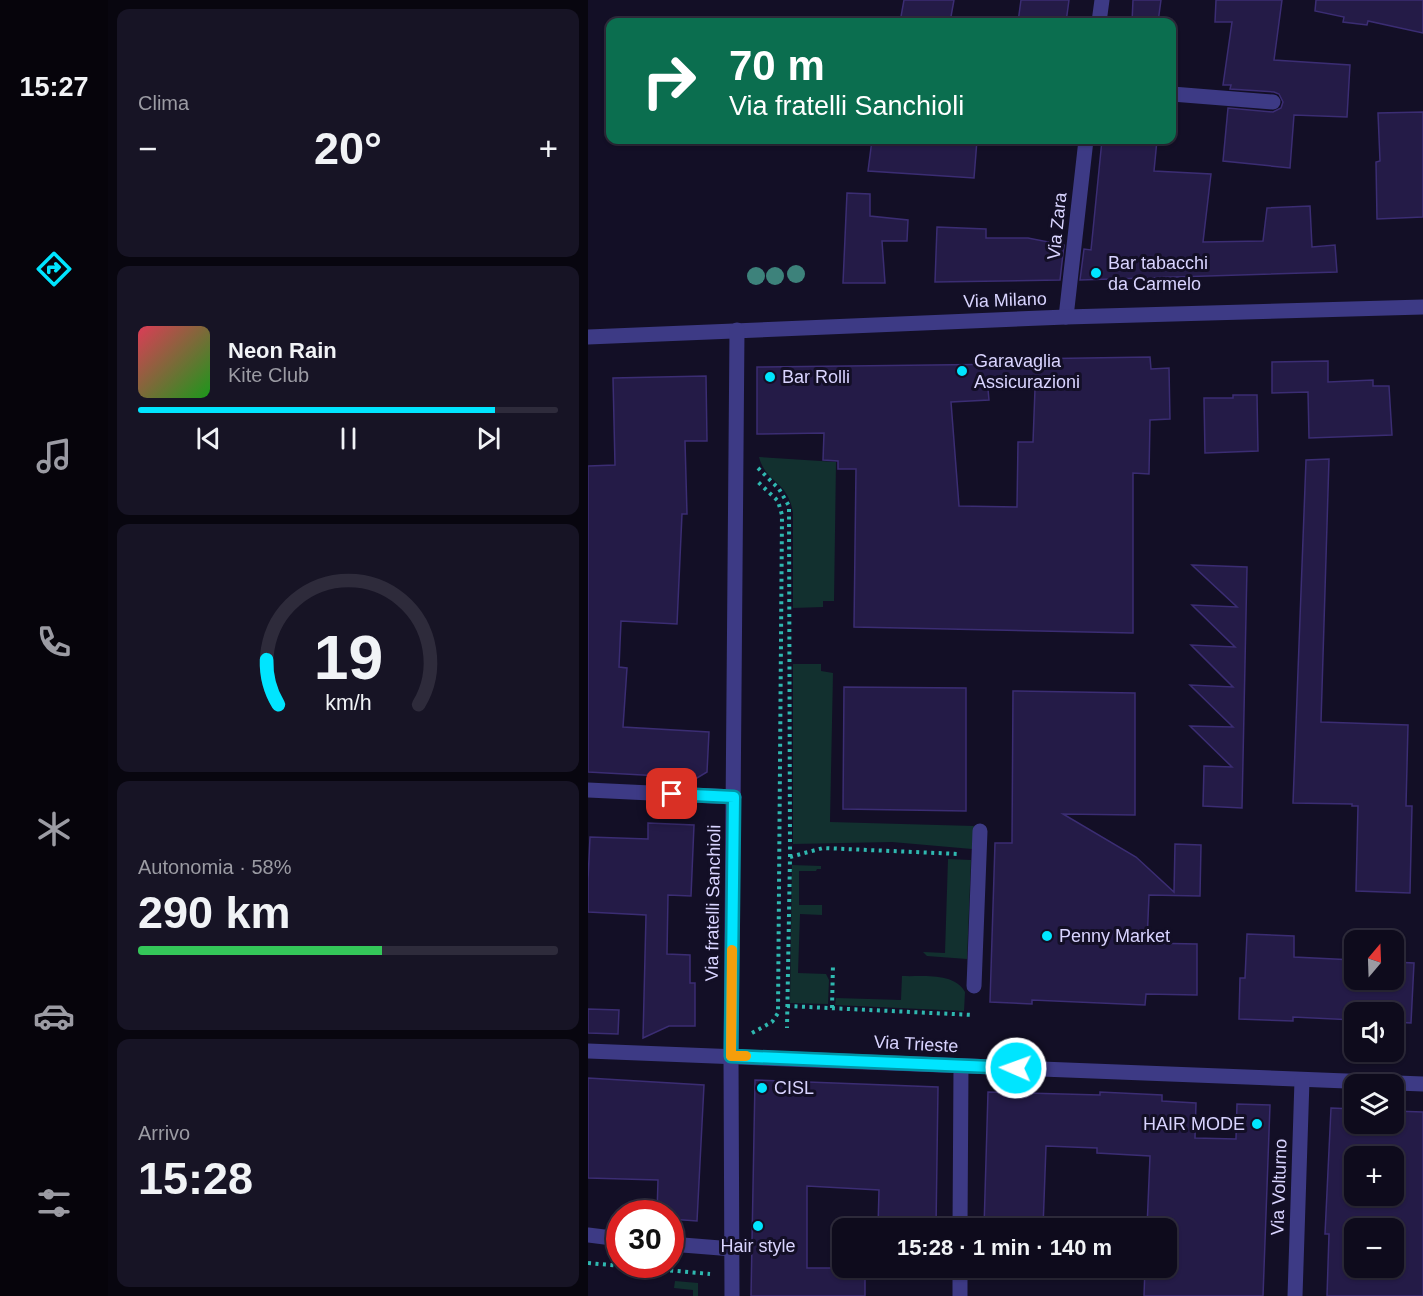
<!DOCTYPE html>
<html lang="it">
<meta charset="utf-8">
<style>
:root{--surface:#0e0b1c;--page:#171425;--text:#f1f3f6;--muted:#9b9ba3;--line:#2e2b3b;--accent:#00e5ff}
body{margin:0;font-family:Helvetica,sans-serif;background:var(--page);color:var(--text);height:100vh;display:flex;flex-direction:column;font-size:22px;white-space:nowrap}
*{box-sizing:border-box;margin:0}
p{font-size:20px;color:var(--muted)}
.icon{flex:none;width:33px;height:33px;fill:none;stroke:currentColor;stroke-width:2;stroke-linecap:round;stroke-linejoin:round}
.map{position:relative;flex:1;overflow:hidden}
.panel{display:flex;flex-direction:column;gap:9px;padding:9px;background:#08060f;width:480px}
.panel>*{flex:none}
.top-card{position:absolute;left:18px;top:18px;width:570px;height:126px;border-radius:12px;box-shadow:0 2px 4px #0004,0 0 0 2px var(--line);background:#0b6e4f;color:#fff;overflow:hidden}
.needle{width:39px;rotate:19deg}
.fabs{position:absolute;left:756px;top:930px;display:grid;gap:12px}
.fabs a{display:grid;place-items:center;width:60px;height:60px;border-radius:12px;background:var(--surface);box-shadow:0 2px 4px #0004,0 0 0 2px var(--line);font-size:30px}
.speed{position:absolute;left:18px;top:1200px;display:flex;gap:12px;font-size:30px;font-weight:700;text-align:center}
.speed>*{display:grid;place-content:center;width:78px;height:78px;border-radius:50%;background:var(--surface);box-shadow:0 2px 4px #0004,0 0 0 2px var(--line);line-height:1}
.speed .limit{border:9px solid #d22;background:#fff;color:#111}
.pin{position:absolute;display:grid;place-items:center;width:51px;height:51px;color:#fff;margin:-26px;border-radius:12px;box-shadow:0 3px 9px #0006}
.me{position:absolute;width:66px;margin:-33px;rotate:272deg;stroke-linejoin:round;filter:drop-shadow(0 0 4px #0008)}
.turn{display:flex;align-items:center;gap:21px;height:126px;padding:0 24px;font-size:27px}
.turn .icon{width:78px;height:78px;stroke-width:2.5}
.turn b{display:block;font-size:42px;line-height:51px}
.big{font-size:45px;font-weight:700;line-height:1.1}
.panel .tile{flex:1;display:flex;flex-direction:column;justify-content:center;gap:9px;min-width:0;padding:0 21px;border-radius:12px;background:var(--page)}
.panel .dial{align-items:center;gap:0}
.dial svg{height:156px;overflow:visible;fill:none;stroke:var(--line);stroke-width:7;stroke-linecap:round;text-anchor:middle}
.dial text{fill:var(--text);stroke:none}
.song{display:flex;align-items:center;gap:18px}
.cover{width:72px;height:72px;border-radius:9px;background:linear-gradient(135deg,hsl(350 70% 55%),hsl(120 70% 35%))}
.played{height:6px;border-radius:3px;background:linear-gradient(90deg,var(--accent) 85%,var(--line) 85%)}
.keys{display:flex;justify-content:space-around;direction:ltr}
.heat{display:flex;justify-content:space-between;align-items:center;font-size:33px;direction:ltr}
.charge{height:9px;border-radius:4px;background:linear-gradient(90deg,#34c759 58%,var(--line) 0)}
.trip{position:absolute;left:244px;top:1218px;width:345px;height:60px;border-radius:12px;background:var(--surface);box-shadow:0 2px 4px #0004,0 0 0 2px var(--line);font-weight:700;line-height:60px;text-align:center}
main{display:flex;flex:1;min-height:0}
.tabs{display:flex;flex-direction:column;width:108px;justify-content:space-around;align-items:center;background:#06040b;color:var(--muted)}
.tabs .icon{width:42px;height:42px}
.tabs .selected{color:var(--accent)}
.tabs b{font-size:27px;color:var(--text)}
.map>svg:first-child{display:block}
.green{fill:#12302f}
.building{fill:#241b47;stroke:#3b2d73;stroke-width:1.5;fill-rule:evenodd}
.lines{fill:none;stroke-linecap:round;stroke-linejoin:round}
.path{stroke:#2fb8b0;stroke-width:4;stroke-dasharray:3 4.5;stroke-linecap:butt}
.service{stroke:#3d3a85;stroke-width:15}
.minor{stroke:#3d3a85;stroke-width:15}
.tree{fill:#3d827b}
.route-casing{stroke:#0095a6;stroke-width:15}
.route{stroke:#00e5ff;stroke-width:10}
.slow{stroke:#f59e0b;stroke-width:10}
.poi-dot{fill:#00e5ff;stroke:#130f26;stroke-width:2}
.labels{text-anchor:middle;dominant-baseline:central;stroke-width:6;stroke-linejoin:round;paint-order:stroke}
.street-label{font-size:18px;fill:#d9d4ff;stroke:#130f26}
.poi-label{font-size:18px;fill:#d9d4ff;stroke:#130f26;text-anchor:start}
</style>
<main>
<nav class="tabs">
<b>15:27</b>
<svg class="icon selected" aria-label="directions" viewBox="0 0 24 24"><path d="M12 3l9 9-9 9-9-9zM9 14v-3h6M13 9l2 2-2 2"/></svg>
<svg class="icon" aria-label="music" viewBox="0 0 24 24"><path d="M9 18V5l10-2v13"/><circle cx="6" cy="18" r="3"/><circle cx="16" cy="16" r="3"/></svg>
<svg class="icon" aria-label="phone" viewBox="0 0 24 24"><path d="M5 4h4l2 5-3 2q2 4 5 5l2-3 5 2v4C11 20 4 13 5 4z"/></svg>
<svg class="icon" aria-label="climate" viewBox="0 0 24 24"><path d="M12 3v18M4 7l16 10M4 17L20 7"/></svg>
<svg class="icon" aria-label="car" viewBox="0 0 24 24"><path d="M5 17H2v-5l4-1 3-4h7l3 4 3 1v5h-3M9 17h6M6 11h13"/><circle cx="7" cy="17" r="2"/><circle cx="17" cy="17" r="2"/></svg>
<svg class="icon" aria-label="filters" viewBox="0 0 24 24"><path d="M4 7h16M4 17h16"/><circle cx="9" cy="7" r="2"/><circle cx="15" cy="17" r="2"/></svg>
</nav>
<section class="panel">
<div class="tile"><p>Clima</p>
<div class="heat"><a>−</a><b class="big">20°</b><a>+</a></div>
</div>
<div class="tile">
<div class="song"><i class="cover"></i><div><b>Neon Rain</b><p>Kite Club</p></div></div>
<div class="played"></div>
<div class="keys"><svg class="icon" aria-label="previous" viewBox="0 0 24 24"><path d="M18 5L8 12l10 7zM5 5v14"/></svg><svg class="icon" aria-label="pause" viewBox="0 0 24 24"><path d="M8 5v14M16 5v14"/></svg><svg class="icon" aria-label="next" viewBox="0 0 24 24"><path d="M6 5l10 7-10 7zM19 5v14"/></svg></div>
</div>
<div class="tile dial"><svg viewBox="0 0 100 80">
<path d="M14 69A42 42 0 1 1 86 69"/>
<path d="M14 69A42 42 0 0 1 8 46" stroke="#00e5ff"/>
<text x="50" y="56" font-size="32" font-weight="700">19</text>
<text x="50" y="72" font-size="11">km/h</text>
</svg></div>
<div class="tile"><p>Autonomia · 58%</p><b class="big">290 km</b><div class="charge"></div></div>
<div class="tile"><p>Arrivo</p><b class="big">15:28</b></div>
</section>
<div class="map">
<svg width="835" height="1296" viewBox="0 0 835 1296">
<rect width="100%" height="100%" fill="#130f26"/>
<g class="green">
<path d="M171 457 248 462 246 601H235V607L205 608V513C200 480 178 484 171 457Z"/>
<path d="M205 664H233V671L245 673 242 822 386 826 384 849 304 842 205 844Z"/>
<path d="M360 859 383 860 379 959 339 956 335 952 357 953Z"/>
<path d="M204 865 233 866V869H229L228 871H211V905H234V915L212 914 210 973 238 974 241 980 240 1004 202 1003Z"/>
<path d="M314 976C334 977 366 972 377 992L376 1011 247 1005 248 998 313 1000Z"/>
<path d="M87 1281 110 1283V1296H105V1290L86 1288Z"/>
</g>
<g class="building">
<path d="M316 0H366L362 22H312Z"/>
<path d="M433 0H481L478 22H430Z"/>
<path d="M545 0H573L570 22H544Z"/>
<path d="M628 0H694L686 60 762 65 759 117 706 115 702 168 635 161 640 108 685 112 693 108 695 102 691 94 686 92 642 89 643 85H635L644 22H627Z"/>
<path d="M728 0H835V33L780 21 779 25 755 22 756 17 727 11Z"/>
<path d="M835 112V217L789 219 788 162 792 161 790 113Z"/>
<path d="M284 140H389L386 178 280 171Z"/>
<path d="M514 140H569L566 171 623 174 615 242 675 241 679 208 722 206 724 247 747 245 749 272 492 280 496 249 503 250Z"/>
<path d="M259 193 282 194V216L320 220 319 241H294L297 283H255Z"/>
<path d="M349 227 398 229V238H440L476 245 472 280 347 282Z"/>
<path d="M562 357 563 369 581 368 582 419 562 420 561 474 545 473V633L266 627 268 469H250V461L235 460 236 433 169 434V367L434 364V359ZM400 389H447L445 442H430L429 507 371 506 363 402 401 400Z"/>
<path d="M740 361V382L785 380V386H801L804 435 721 438 720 392 684 393V362Z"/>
<path d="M118 376 119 441H97L99 514H94L89 624 33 621 31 667 39 668 35 727 121 732 119 772 109 778 0 772V466L27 465 25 378Z"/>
<path d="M645 395H669L670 451 617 453 616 398H645Z"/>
<path d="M741 459 733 722 820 725 818 806H824L822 893 768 891 770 806H764V804L705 803 718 460Z"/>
<path d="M604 565 659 567 654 808 615 806 616 766 644 767 602 726 645 727 602 685 645 687 603 645 647 647 604 605 649 607Z"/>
<path d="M256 687 378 688V811L255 809Z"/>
<path d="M425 691 547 693V815L475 814 548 857 586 892 587 844 613 845 612 896 561 895 559 943 609 944V995L558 994 557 1005 444 1000V1004L402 1002 407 843H424Z"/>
<path d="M60 823 106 825 103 896 80 895 79 954 102 955V983H107V1026H81L55 1038 58 915 0 912V880L2 837 60 839Z"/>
<path d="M659 934 706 936V957L766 960V980H806V962L826 963 823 1023 806 1022V1012H766V1020L705 1017V1021L651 1019 652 978H657Z"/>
<path d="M0 1009 31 1010 30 1034 0 1033Z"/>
<path d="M0 1078 116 1085 109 1221 82 1219V1214H69L70 1180 0 1178Z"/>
<path d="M167 1080 350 1087 348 1228H290L291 1190 219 1186V1268H277V1296H163Z"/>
<path d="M400 1092 512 1095V1092L574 1095V1101L608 1103 607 1138 648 1139 649 1104 682 1105 675 1296H556L557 1268H579V1228H559L562 1156 509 1153V1148L458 1146 455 1228H396Z"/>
<path d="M743 1108 766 1109V1124H806V1111L835 1112V1296H739L741 1234H737ZM766 1156H806V1196H766ZM766 1228H806V1268H766Z"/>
</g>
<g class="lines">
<g class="path">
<path d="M170 468 191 489 201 506 202 857 199 1028"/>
<path d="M202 857 235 848 371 854"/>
<path d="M199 1006 385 1015"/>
<path d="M244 1008 245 964"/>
<path d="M164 1033 184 1022 190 1013 194 515 190 501 170 482"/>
<path d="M0 1263 122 1274"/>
</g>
<path class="service" d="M386 986 392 831"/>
<g class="minor">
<path d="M511 22 514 0"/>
<path d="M584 94 685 102"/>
<path d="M478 317 498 140"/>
<path d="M0 337 478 317 835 307"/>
<path d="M0 790 146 797"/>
<path d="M0 1051 835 1084"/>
<path d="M372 1228 373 1066"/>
<path d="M0 1235 32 1239"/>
<path d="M82 1244 145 1249"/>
<path d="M144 1296 143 1056 149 330"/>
<path d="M372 1296V1268"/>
<path d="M707 1296 714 1080"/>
</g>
</g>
<g class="tree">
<circle cx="208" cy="274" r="9"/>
<circle cx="168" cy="276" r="9"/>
<circle cx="187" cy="276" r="9"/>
</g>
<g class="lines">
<g class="route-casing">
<path id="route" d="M84 794 146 797 143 1056 428 1068"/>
</g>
<use href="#route" class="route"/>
<path class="slow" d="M144 950 143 1056H158"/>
</g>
<g class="poi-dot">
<circle cx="508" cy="273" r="6"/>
<circle cx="374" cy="371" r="6"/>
<circle cx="182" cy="377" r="6"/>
<circle cx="459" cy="936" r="6"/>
<circle cx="174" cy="1088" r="6"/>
<circle cx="669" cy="1124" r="6"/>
<circle cx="170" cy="1226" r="6"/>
</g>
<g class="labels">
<g class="street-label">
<text transform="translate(469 226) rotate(-84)">Via Zara</text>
<text transform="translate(417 300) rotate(-2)">Via Milano</text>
<text transform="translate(125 903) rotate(-89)">Via fratelli Sanchioli</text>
<text transform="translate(328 1044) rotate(3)">Via Trieste</text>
<text transform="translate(691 1187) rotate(-88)">Via Volturno</text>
</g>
<g class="poi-label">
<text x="520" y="263">Bar tabacchi<tspan x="520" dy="21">da Carmelo</tspan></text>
<text x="386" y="361">Garavaglia<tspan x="386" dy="21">Assicurazioni</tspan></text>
<text x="194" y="377">Bar Rolli</text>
<text x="471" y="936">Penny Market</text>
<text x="186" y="1088">CISL</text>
<text x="657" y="1124" text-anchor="end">HAIR MODE</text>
<text x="170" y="1246" text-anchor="middle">Hair style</text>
</g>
</g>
</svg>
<div class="fabs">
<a><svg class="needle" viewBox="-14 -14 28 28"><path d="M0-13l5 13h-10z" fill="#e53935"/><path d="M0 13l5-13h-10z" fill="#9b9ba3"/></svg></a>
<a><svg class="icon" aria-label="sound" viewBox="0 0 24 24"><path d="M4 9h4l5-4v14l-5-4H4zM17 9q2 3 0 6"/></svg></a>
<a><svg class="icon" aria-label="layers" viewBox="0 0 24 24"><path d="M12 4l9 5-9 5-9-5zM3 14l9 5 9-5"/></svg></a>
<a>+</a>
<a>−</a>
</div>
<div class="speed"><div class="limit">30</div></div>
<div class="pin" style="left:84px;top:794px;background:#d93025"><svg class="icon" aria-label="arrive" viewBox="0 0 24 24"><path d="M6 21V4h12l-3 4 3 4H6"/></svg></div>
<svg class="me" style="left:428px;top:1068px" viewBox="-20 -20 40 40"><circle r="17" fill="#00e5ff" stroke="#fff" stroke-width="3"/><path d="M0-11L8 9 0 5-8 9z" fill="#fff"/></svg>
<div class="trip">15:28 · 1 min · 140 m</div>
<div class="top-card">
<div class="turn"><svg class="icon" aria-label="right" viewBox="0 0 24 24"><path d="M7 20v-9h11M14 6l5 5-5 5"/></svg><div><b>70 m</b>Via fratelli Sanchioli</div></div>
</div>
</div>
</main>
